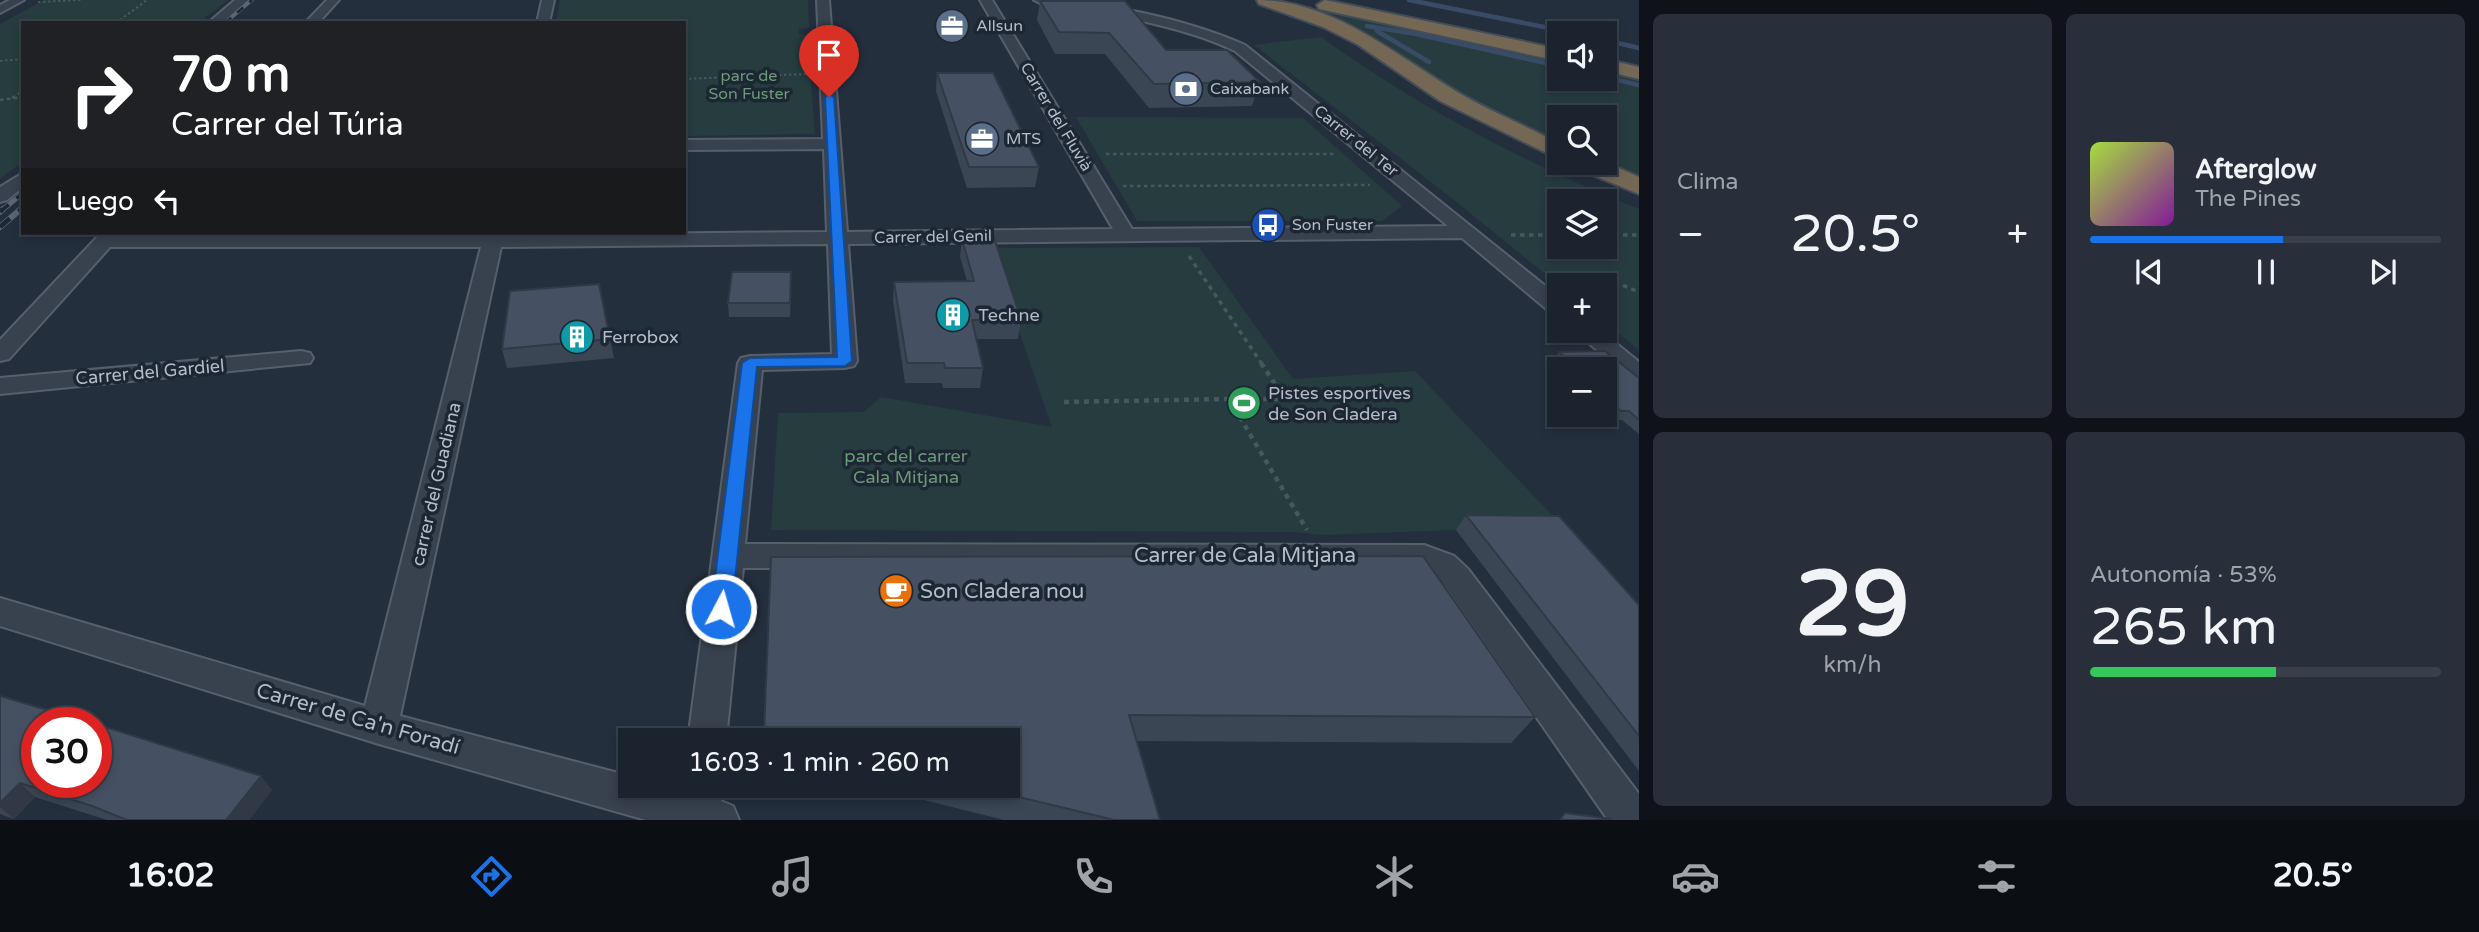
<!DOCTYPE html>
<html lang="es">
<meta charset="utf-8">
<style>
:root{--surface:#1b232e;--page:#282f3a;--text:#f1f3f6;--muted:#a0a4aa;--line:#39404a;--accent:#1a73e8}
body{margin:0;font-family:"Varela Round",sans-serif;background:var(--page);color:var(--text);height:100vh;display:flex;flex-direction:column;font-size:26px;white-space:nowrap}
*{box-sizing:border-box;margin:0}
p{font-size:23px;color:var(--muted)}
.icon{flex:none;width:38px;height:38px;fill:none;stroke:currentColor;stroke-width:2;stroke-linecap:round;stroke-linejoin:round}
.map{position:relative;flex:1;overflow:hidden}
.details{display:flex;flex-direction:column;gap:14px;padding:14px;background:#0f1319;width:840px}
.details>*{flex:none}
.banner{position:absolute;left:21px;top:21px;width:665px;height:214px;border-radius:0px;box-shadow:0 4px 10px #0003,0 0 0 2px var(--line);background:#202124;color:#fff;overflow:hidden}
.buttons{position:absolute;left:1547px;top:21px;display:grid;gap:14px}
.buttons a{display:grid;place-items:center;width:70px;height:70px;border-radius:0px;background:var(--surface);box-shadow:0 4px 10px #0003,0 0 0 2px var(--line);font-size:35px}
.speed{position:absolute;left:21px;top:707px;display:flex;gap:14px;font-size:35px;font-weight:700;text-align:center}
.speed>*{display:grid;place-content:center;width:91px;height:91px;border-radius:50%;background:var(--surface);box-shadow:0 4px 10px #0003,0 0 0 2px var(--line);line-height:1}
.speed .limit{border:10px solid #d22;background:#fff;color:#111}
.pin{position:absolute;display:grid;place-items:center;width:60px;height:60px;color:#fff;margin:-72px -30px;border-radius:50% 50% 50% 0;rotate:-45deg;box-shadow:0 0 7px #0007}
.pin .icon{rotate:45deg}
.me{position:absolute;width:77px;margin:-38px;rotate:6deg;stroke-linejoin:round;filter:drop-shadow(0 0 5px #0008)}
.turn{display:flex;align-items:center;gap:24px;height:147px;padding:0 35px;font-size:32px}
.turn .icon{width:91px;height:91px;stroke-width:2.5}
.turn b{display:block;font-size:49px;line-height:60px}
.then{display:flex;align-items:center;height:66px;padding:0 35px;background:#0003;gap:14px;font-size:26px}
.big{font-size:52px;font-weight:600;line-height:1.1}
.details .card{flex:1;display:flex;flex-direction:column;justify-content:center;gap:10px;min-width:0;padding:0 24px;border-radius:10px;background:var(--page)}
.details .dial{align-items:center;gap:0}
.dial b{font-size:91px;line-height:1}
.song{display:flex;align-items:center;gap:21px}
.cover{width:84px;height:84px;border-radius:10px;background:linear-gradient(135deg,hsl(80 70% 55%),hsl(290 70% 35%))}
.played{height:7px;border-radius:4px;background:linear-gradient(90deg,var(--accent) 55%,var(--line) 55%)}
.keys{display:flex;justify-content:space-around;direction:ltr}
.heat{display:flex;justify-content:space-between;align-items:center;font-size:38px;direction:ltr}
.charge{height:10px;border-radius:5px;background:linear-gradient(90deg,#34c759 53%,var(--line) 0)}
.details .tiles{flex:1;display:grid;gap:14px;grid-template-columns:repeat(2,1fr)}
.trip{position:absolute;left:618px;top:728px;width:402px;height:70px;border-radius:0px;background:var(--surface);box-shadow:0 4px 10px #0003,0 0 0 2px var(--line);font-weight:600;line-height:70px;text-align:center}
.dock{display:flex;height:112px;justify-content:space-around;align-items:center;background:#0b0e12;color:var(--muted)}
.dock .icon{width:49px;height:49px}
.dock .on{color:var(--accent)}
.dock b{font-size:32px;color:var(--text)}
main{display:flex;flex:1;min-height:0}
.map>svg:first-child{display:block}
.green{fill:#263c3f;fill-rule:evenodd}
.lines{fill:none;stroke-linecap:round;stroke-linejoin:round}
.stream{stroke:#394c67;stroke-width:4.5}
.street-casing{stroke:#565f6c;stroke-width:4}
.highway-casing{stroke:#434c59;stroke-width:4}
.path-far3{stroke:#44595c;stroke-width:2;stroke-dasharray:2.5 2.5;stroke-linecap:butt}
.path-far2{stroke:#44595c;stroke-width:2.5;stroke-dasharray:3.5 3.5;stroke-linecap:butt}
.path-far1{stroke:#44595c;stroke-width:3.5;stroke-dasharray:4.5 4.5;stroke-linecap:butt}
.path{stroke:#44595c;stroke-width:4.5;stroke-dasharray:5 5;stroke-linecap:butt}
.street{fill:#38414e;fill-rule:evenodd}
.highway{fill:#746855;fill-rule:evenodd}
.rail-far2-casing{stroke:#5a6575;stroke-width:3.5}
.rail-far1-casing{stroke:#5a6575;stroke-width:5}
.rail-casing{stroke:#5a6575;stroke-width:6}
.rail-far2{stroke:#1d2633;stroke-width:2.5;stroke-dasharray:8;stroke-linecap:butt}
.rail-far1{stroke:#1d2633;stroke-width:3.5;stroke-dasharray:10;stroke-linecap:butt}
.rail{stroke:#1d2633;stroke-width:4.5;stroke-dasharray:13;stroke-linecap:butt}
.wall{fill:#3b4654}
.shaded-wall{fill:#303945}
.building{fill:#455162;stroke:#303945;stroke-width:2}
.route{fill:#1a73e8;stroke:#114b97;stroke-width:2}
.labels{text-anchor:middle;dominant-baseline:central;stroke-width:7;stroke-linejoin:round;paint-order:stroke}
.far-poi-label{font-size:16px;fill:#b4bcc9;stroke:#1d2633;text-anchor:start}
.far-park-label{font-size:16px;fill:#6b9a76;stroke:#1d2633}
.far-street-label{font-size:16px;fill:#b4bcc9;stroke:#1d2633}
.poi-label{font-size:18px;fill:#b4bcc9;stroke:#1d2633;text-anchor:start}
.street-label{font-size:18px;fill:#b4bcc9;stroke:#1d2633}
.park-label{font-size:18px;fill:#6b9a76;stroke:#1d2633}
.near-street-label{font-size:21px;fill:#b4bcc9;stroke:#1d2633}
.near-poi-label{font-size:21px;fill:#b4bcc9;stroke:#1d2633;text-anchor:start}
</style>
<main>
<div class="map">
<svg width="1639" height="820" viewBox="0 0 1639 820">
<rect width="100%" height="100%" fill="#242f3e"/>
<g class="green">
<path d="M44 0H228L198 23H23V161L0 179V24Z"/>
<path d="M560 0H808L809 28 798 29 799 34 807 35 815 134 684 136V23H556Z"/>
<path d="M1279 1 1559 61V79H1605V71L1639 79V179L1605 163V117H1559V144L1472 102 1370 36Z"/>
<path d="M1321 37C1420 108 1526 164 1639 209V350L1605 322V285H1559L1449 196 1254 45ZM1559 201H1605V247H1559Z"/>
<path d="M1076 117 1303 118 1402 206 1382 221H1137Z"/>
<path d="M1199 247 1293 379 1415 371 1567 531 1456 530 1321 535 1294 532 771 530 778 413 864 412 881 397 1052 427 990 248Z"/>
</g>
<g class="lines">
<g class="stream">
<path d="M1409 0 1574 33"/>
<path d="M1367 26 1416 34 1559 66"/>
<path d="M1377 31 1429 62"/>
<path d="M1605 40 1639 48"/>
<path d="M1605 77 1639 85"/>
</g>
<g class="street-casing">
<g id="street">
<path d="M10 0H24L0 13V5Z"/>
<path d="M235 0H248L222 23H208Z"/>
<path d="M327 0H339L318 23H305Z"/>
<path d="M542 0H554L549 23H537Z"/>
<path d="M817 0H829L847 232 1113 229 980 0H992L1132 229 1448 226 1235 51C1174 22 1106 15 1040 3L1034 0C1099 0 1186 19 1245 45L1559 297V315L1551 313 1462 238 848 244 857 361 854 366 845 368 762 370 745 544 1424 545 1454 556 1468 569 1639 794V820H1608L1446 587 1432 574 1421 569 743 568 726 740H688L738 363 741 358 750 356 832 354 828 244 501 247 400 716 630 776V786H666L682 790V786H722L721 801 733 806 739 820H646L379 744 0 626V598L365 706 481 247H110L9 359 0 361V340L101 233H122L121 235H484V233H504L503 235 827 232 824 149 684 150V140L823 139Z"/>
<path d="M23 173V187L7 200 0 202V187Z"/>
<path d="M1575 331H1601L1639 362V381L1630 379Z"/>
<path d="M301 351 310 353 313 358 310 363 0 394V378Z"/>
</g>
</g>
<g class="highway-casing">
<g id="highway">
<path d="M1257 0C1331 0 1393 53 1454 90 1487 110 1524 125 1559 143V159L1440 101 1357 44 1323 27 1259 4Z"/>
<path d="M1325 0 1559 49V61L1319 9 1317 5Z"/>
<path d="M1605 59 1639 67V79L1605 71Z"/>
<path d="M1605 162 1639 177V194L1575 168 1571 163Z"/>
</g>
</g>
<g class="path-far3">
<path d="M38 2 83 0"/>
<path d="M116 23 147 0"/>
<path d="M0 61 23 59"/>
<path d="M684 79 806 74"/>
</g>
<g class="path-far2">
<path d="M12 98 23 91"/>
<path d="M0 100 23 97"/>
<path d="M1106 154H1335"/>
<path d="M1123 186 1370 185"/>
</g>
<g class="path-far1">
<path d="M1511 235H1559"/>
<path d="M1605 235H1639"/>
<path d="M1189 256 1262 364"/>
<path d="M1598 275 1639 292"/>
</g>
<g class="path">
<path d="M1261 363 1285 399H1229L1307 530"/>
<path d="M1064 402 1229 399"/>
</g>
<use href="#street" class="street"/>
<use href="#highway" class="highway"/>
<g class="rail-far2-casing">
<path id="rail-far2" d="M225 23 252 0"/>
</g>
<g class="rail-far1-casing">
<g id="rail-far1">
<path d="M1 211 23 193"/>
<path d="M18 211 23 207"/>
</g>
</g>
<g class="rail-casing">
<g id="rail">
<path d="M0 212 3 209"/>
<path d="M0 227 21 209"/>
</g>
</g>
<use href="#rail-far2" class="rail-far2"/>
<use href="#rail-far1" class="rail-far1"/>
<use href="#rail" class="rail"/>
</g>
<g class="wall">
<path d="M1040 1 1166 50 1260 82 1252 106 1149 108 1105 54H1055L1037 20Z"/>
<path d="M937 73 1039 167 1035 187 967 188 936 91Z"/>
<path d="M962 239 1021 319 1018 339H976L983 368 980 388H943L942 383H905L893 301 894 282 967 281 960 257Z"/>
<path d="M791 284 790 317H729L728 303Z"/>
<path d="M610 339 614 358 507 368 502 349Z"/>
<path d="M1559 352 1639 378V434L1622 420H1614L1605 411V369H1564L1554 361Z"/>
<path d="M1466 515 1639 605V771L1456 530Z"/>
<path d="M771 557 1535 717 1511 743 1137 741 1160 820H1004L868 786H1008V740H765Z"/>
<path d="M0 696 272 790 249 820H107L35 797 14 819 0 814Z"/>
</g>
<g class="shaded-wall">
<path d="M261 776 272 790 249 820H226Z"/>
<path d="M20 783 35 797 14 819 0 807V803Z"/>
</g>
<g class="building">
<path d="M1040 1H1125L1166 50H1227L1260 82 1154 84 1109 33 1059 32Z"/>
<path d="M937 73H993L1039 167H969Z"/>
<path d="M994 238 1021 319 972 320 983 368H945L944 363H907L894 282 974 281 962 239Z"/>
<path d="M732 272H791L790 303H728Z"/>
<path d="M599 284 610 339 502 349 510 291Z"/>
<path d="M1605 351 1639 378V420L1629 411H1621L1605 397V369H1579L1559 352Z"/>
<path d="M1466 515 1559 516 1639 605V736Z"/>
<path d="M1423 556 1535 717 1129 715 1160 820H1114L974 786H1008V740H788L764 734 771 557Z"/>
<path d="M0 696 91 723H37V782H96V724L261 776 226 820H127L92 806 20 783 0 803Z"/>
<path d="M1565 813 1611 819V820H1560Z"/>
</g>
<path class="route" d="M829 94 834 97 852 361 845 366 757 367 732 609 729 614 721 617 714 614 711 609 742 363 750 358 837 357 825 97Z"/>
<defs>
<g id="office-disc" transform="scale(1.75)"><circle r="9.5" fill="#5c6f8a" stroke="#1d2633"/><path d="M-6-3h4V-5.5h4V-3h4V5H-6ZM-1-4.5V-3h2v-1.5ZM-6 0V1H6V0Z" fill="#fff"/></g>
<g id="bank-disc" transform="scale(1.75)"><circle r="9.5" fill="#5c6f8a" stroke="#1d2633"/><path d="M-6-4H6V4H-6ZM0-2.3a2.3 2.3 0 1 0 0 4.6a2.3 2.3 0 1 0 0-4.6Z" fill="#fff"/></g>
<g id="bus-disc" transform="scale(1.75)"><circle r="9.5" fill="#1a4fb4" stroke="#1d2633"/><path d="M-5-6H5V4H4V6H2V4H-2V6H-4V4H-5ZM-3.5-4V0h7V-4ZM-3.5 1.2v1.5H-2V1.2ZM2 1.2v1.5H3.5V1.2Z" fill="#fff"/></g>
<g id="building-disc" transform="scale(1.75)"><circle r="9.5" fill="#0f9aa8" stroke="#1d2633"/><path d="M-4-6H4V6H1V3H-1V6H-4ZM-2.5-4.3h1.7v1.8h-1.7ZM.8-4.3h1.7v1.8H.8ZM-2.5-1h1.7V.8h-1.7ZM.8-1h1.7V.8H.8Z" fill="#fff"/></g>
<g id="stadium-disc" transform="scale(1.75)"><circle r="9.5" fill="#2e9e5b" stroke="#1d2633"/><path d="M0-5a6.5 5 0 1 0 0 10a6.5 5 0 1 0 0-10ZM-3.5-1.8h7v3.6h-7Z" fill="#fff"/></g>
<g id="cafe-disc" transform="scale(1.75)"><circle r="9.5" fill="#e8710a" stroke="#1d2633"/><path d="M-5.5-4.5H6V0H3Q3 3.5 0 3.5H-2.5Q-5.5 3.5-5.5 0ZM3-3.2v2h1.7v-2ZM-6 4.5H4V6H-6Z" fill="#fff"/></g>
</defs>
<g fill-rule="evenodd">
<use href="#office-disc" x="952" y="26"/>
<use href="#bank-disc" x="1186" y="89"/>
<use href="#office-disc" x="982" y="139"/>
<use href="#bus-disc" x="1268" y="225"/>
<use href="#building-disc" x="953" y="315"/>
<use href="#building-disc" x="577" y="337"/>
<use href="#stadium-disc" x="1244" y="403"/>
<use href="#cafe-disc" x="896" y="591"/>
</g>
<g class="labels">
<g class="far-poi-label">
<text x="976" y="26">Allsun</text>
<text x="1210" y="89">Caixabank</text>
<text x="1006" y="139">MTS</text>
<text x="1292" y="225">Son Fuster</text>
</g>
<g class="far-park-label">
<text x="749" y="76">parc de<tspan x="749" dy="18">Son Fuster</tspan></text>
</g>
<g class="far-street-label">
<text transform="translate(1056 117) rotate(59)">Carrer del Fluvià</text>
<text transform="translate(1356 141) rotate(39)">Carrer del Ter</text>
<text transform="translate(933 237) rotate(-1)">Carrer del Genil</text>
</g>
<g class="poi-label">
<text x="978" y="315">Techne</text>
<text x="602" y="337">Ferrobox</text>
<text x="1268" y="393">Pistes esportives<tspan x="1268" dy="21">de Son Cladera</tspan></text>
</g>
<g class="street-label">
<text transform="translate(150 372) rotate(-5)">Carrer del Gardiel</text>
<text transform="translate(436 484) rotate(-77)">carrer del Guadiana</text>
</g>
<g class="park-label">
<text x="906" y="456">parc del carrer<tspan x="906" dy="21">Cala Mitjana</tspan></text>
</g>
<g class="near-street-label">
<text x="1245" y="555">Carrer de Cala Mitjana</text>
<text transform="translate(358 719) rotate(16)">Carrer de Ca'n Foradí</text>
</g>
<g class="near-poi-label">
<text x="920" y="591">Son Cladera nou</text>
</g>
</g>
</svg>
<div class="buttons">
<a><svg class="icon" aria-label="sound" viewBox="0 0 24 24"><path d="M4 9h4l5-4v14l-5-4H4zM17 9q2 3 0 6"/></svg></a>
<a><svg class="icon" aria-label="search" viewBox="0 0 24 24"><circle cx="10" cy="10" r="6"/><path d="M15 15l6 6"/></svg></a>
<a><svg class="icon" aria-label="layers" viewBox="0 0 24 24"><path d="M12 4l9 5-9 5-9-5zM3 14l9 5 9-5"/></svg></a>
<a>+</a>
<a>−</a>
</div>
<div class="speed"><div class="limit">30</div></div>
<div class="pin" style="left:829px;top:97px;background:#d93025"><svg class="icon" aria-label="arrive" viewBox="0 0 24 24"><path d="M6 21V4h12l-3 4 3 4H6"/></svg></div>
<svg class="me" style="left:721px;top:609px" viewBox="-20 -20 40 40"><circle r="17" fill="#1a73e8" stroke="#fff" stroke-width="3"/><path d="M0-11L8 9 0 5-8 9z" fill="#fff"/></svg>
<div class="trip">16:03 · 1 min · 260 m</div>
<div class="banner">
<div class="turn"><svg class="icon" aria-label="right" viewBox="0 0 24 24"><path d="M7 20v-9h11M14 6l5 5-5 5"/></svg><div><b>70 m</b>Carrer del Túria</div></div>
<div class="then">Luego<svg class="icon" aria-label="left" viewBox="0 0 24 24"><path d="M17 20v-9H6M10 6l-5 5 5 5"/></svg></div>
</div>
</div>
<section class="details">
<div class="tiles">
<div class="card"><p>Clima</p>
<div class="heat"><a>−</a><b class="big">20.5°</b><a>+</a></div>
</div>
<div class="card">
<div class="song"><i class="cover"></i><div><b>Afterglow</b><p>The Pines</p></div></div>
<div class="played"></div>
<div class="keys"><svg class="icon" aria-label="previous" viewBox="0 0 24 24"><path d="M18 5L8 12l10 7zM5 5v14"/></svg><svg class="icon" aria-label="pause" viewBox="0 0 24 24"><path d="M8 5v14M16 5v14"/></svg><svg class="icon" aria-label="next" viewBox="0 0 24 24"><path d="M6 5l10 7-10 7zM19 5v14"/></svg></div>
</div>
<div class="card dial"><b>29</b><p>km/h</p></div>
<div class="card"><p>Autonomía · 53%</p><b class="big">265 km</b><div class="charge"></div></div>
</div>
</section>
</main>
<nav class="dock">
<b>16:02</b>
<svg class="icon on" aria-label="directions" viewBox="0 0 24 24"><path d="M12 3l9 9-9 9-9-9zM9 14v-3h6M13 9l2 2-2 2"/></svg>
<svg class="icon" aria-label="music" viewBox="0 0 24 24"><path d="M9 18V5l10-2v13"/><circle cx="6" cy="18" r="3"/><circle cx="16" cy="16" r="3"/></svg>
<svg class="icon" aria-label="phone" viewBox="0 0 24 24"><path d="M5 4h4l2 5-3 2q2 4 5 5l2-3 5 2v4C11 20 4 13 5 4z"/></svg>
<svg class="icon" aria-label="climate" viewBox="0 0 24 24"><path d="M12 3v18M4 7l16 10M4 17L20 7"/></svg>
<svg class="icon" aria-label="car" viewBox="0 0 24 24"><path d="M5 17H2v-5l4-1 3-4h7l3 4 3 1v5h-3M9 17h6M6 11h13"/><circle cx="7" cy="17" r="2"/><circle cx="17" cy="17" r="2"/></svg>
<svg class="icon" aria-label="filters" viewBox="0 0 24 24"><path d="M4 7h16M4 17h16"/><circle cx="9" cy="7" r="2"/><circle cx="15" cy="17" r="2"/></svg>
<b>20.5°</b>
</nav>
